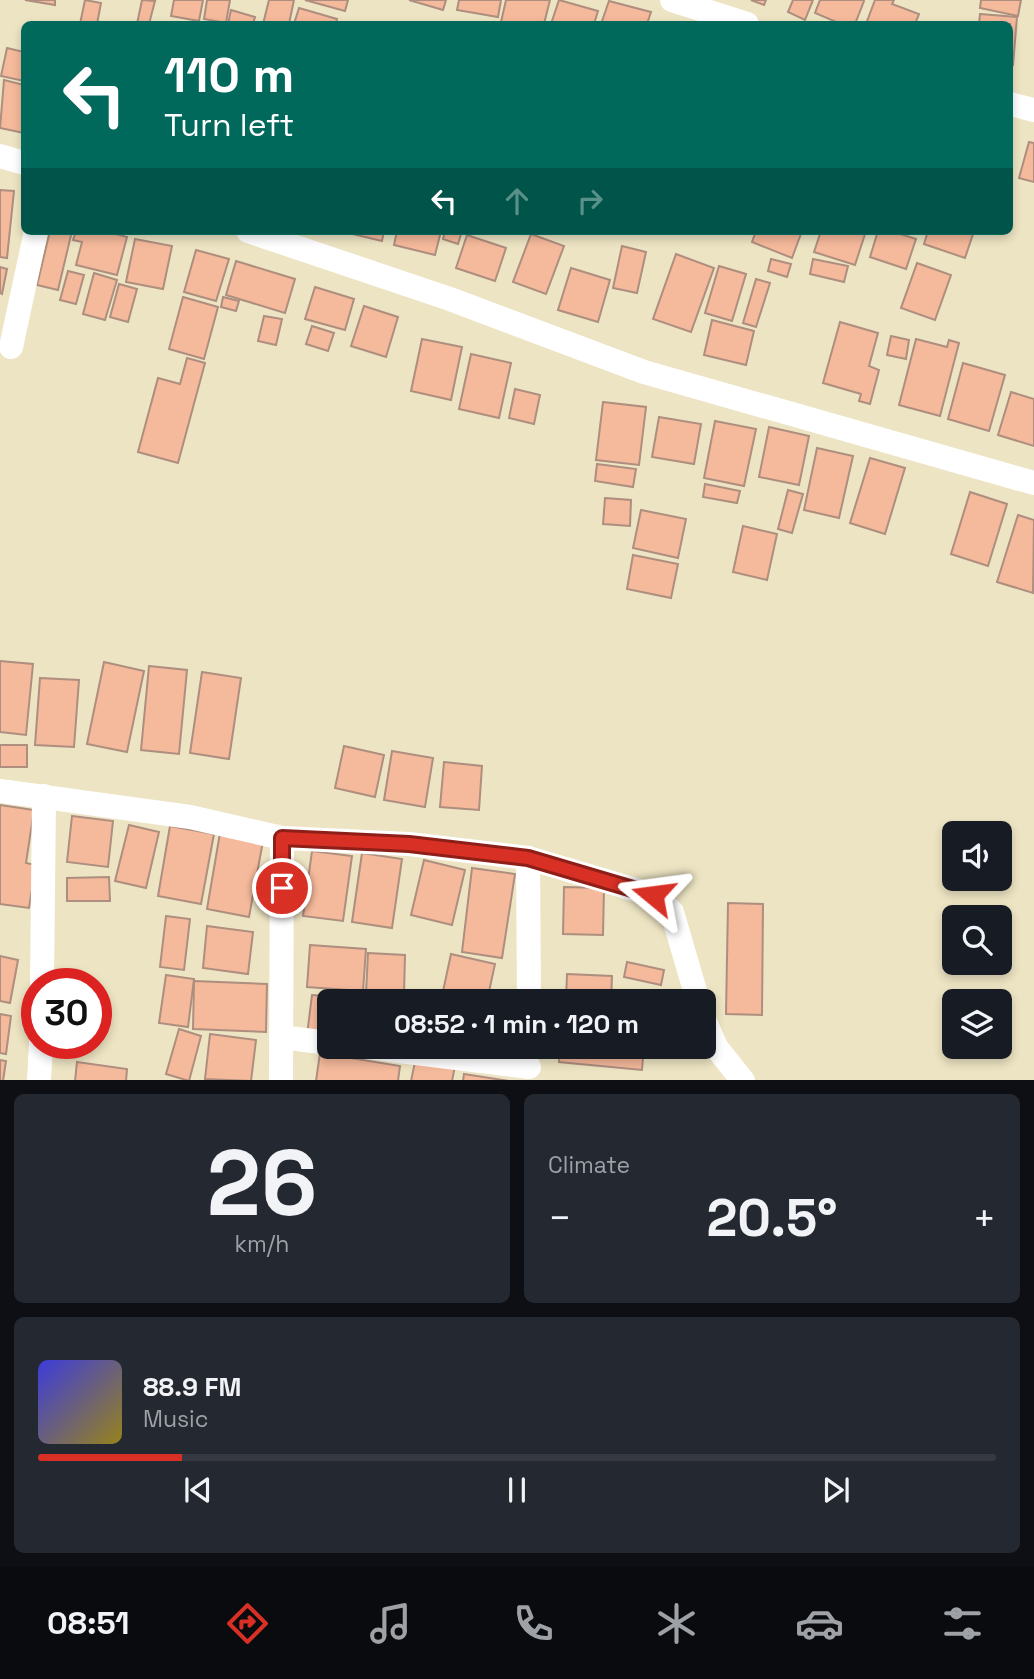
<!DOCTYPE html>
<meta charset="utf-8">
<style>
:root{--surface:#171b24;--page:#242831;--text:#f1f3f6;--muted:#9ea1a6;--line:#363941;--accent:#d93025}
body{margin:0;font-family:"Space Grotesk",sans-serif;background:var(--page);color:var(--text);height:100vh;display:flex;flex-direction:column;font-size:26px;white-space:nowrap}
*{box-sizing:border-box;margin:0}
p{font-size:23px;color:var(--muted)}
.icon{flex:none;width:38px;height:38px;fill:none;stroke:currentColor;stroke-width:2;stroke-linecap:round;stroke-linejoin:round}
.map{position:relative;height:1080px;overflow:hidden}
.details{display:flex;flex-direction:column;gap:14px;padding:14px;background:#0d0f14;flex:1}
.details>*{flex:none}
.banner{position:absolute;left:21px;top:21px;width:992px;height:214px;border-radius:10px;box-shadow:0 4px 10px #0003;background:#00695c;color:#fff;overflow:hidden}
.tools{position:absolute;left:942px;top:821px;display:grid;gap:14px}
.tools a{display:grid;place-items:center;width:70px;height:70px;border-radius:10px;background:var(--surface);box-shadow:0 4px 10px #0003;font-size:35px}
.speed{position:absolute;left:21px;top:968px;display:flex;gap:14px;font-size:35px;font-weight:700;text-align:center}
.speed>*{display:grid;place-content:center;width:91px;height:91px;border-radius:50%;background:var(--surface);box-shadow:0 4px 10px #0003;line-height:1}
.speed .limit{border:10px solid #d22;background:#fff;color:#111}
.pin{position:absolute;display:grid;place-items:center;width:60px;height:60px;color:#fff;margin:-30px;border:4px solid #fff;border-radius:50%;box-shadow:0 2px 7px #0007}
.me{position:absolute;width:77px;margin:-38px;rotate:286deg;stroke-linejoin:round;filter:drop-shadow(0 0 5px #0008)}
.turn{display:flex;align-items:center;gap:24px;height:147px;padding:0 28px;font-size:32px}
.turn .icon{width:91px;height:91px;stroke-width:2.5}
.turn b{display:block;font-size:49px;line-height:60px}
.lanes{display:flex;align-items:center;height:66px;padding:0 28px;background:#0003;justify-content:center;gap:35px;direction:ltr}
.lanes .off{opacity:.35}
.big{font-size:52px;font-weight:600;line-height:1.1}
.details .tile{flex:1;display:flex;flex-direction:column;justify-content:center;gap:10px;min-width:0;padding:0 24px;border-radius:10px;background:var(--page)}
.details .dial{align-items:center;gap:0}
.dial b{font-size:91px;line-height:1}
.song{display:flex;align-items:center;gap:21px}
.cover{width:84px;height:84px;border-radius:10px;background:linear-gradient(135deg,hsl(240 70% 55%),hsl(50 70% 35%))}
.played{height:7px;border-radius:4px;background:linear-gradient(90deg,var(--accent) 15%,var(--line) 15%)}
.keys{display:flex;justify-content:space-around;direction:ltr}
.heat{display:flex;justify-content:space-between;align-items:center;font-size:38px;direction:ltr}
.details .tiles{flex:1;display:grid;gap:14px;grid-template-columns:1fr 1fr}
.tile:last-child{grid-column:span 2}
.trip{position:absolute;left:317px;top:989px;width:399px;height:70px;border-radius:10px;background:var(--surface);box-shadow:0 4px 10px #0003;font-weight:600;line-height:70px;text-align:center}
.dock{display:flex;height:112px;justify-content:space-around;align-items:center;background:#090b0e;color:var(--muted)}
.dock .icon{width:49px;height:49px}
.dock .selected{color:var(--accent)}
.dock b{font-size:32px;color:var(--text)}
.map>svg:first-child{display:block}
.building{fill:#f5b99b;stroke:#ae8e7f;stroke-width:2}
.lines{fill:none;stroke-linecap:round;stroke-linejoin:round}
.minor{stroke:#fff;stroke-width:24}
.route-casing{stroke:#8d1f18;stroke-width:18}
.route{stroke:#d93025;stroke-width:12}
</style>
<div class="map">
<svg width="1034" height="1081" viewBox="0 0 1034 1081">
<rect width="100%" height="100%" fill="#ede4c3"/>
<g class="building">
<path d="M25 0H55V5Z"/>
<path d="M85 0 101 3 97 24H80Z"/>
<path d="M142 0 155 1 149 24H137Z"/>
<path d="M174 0H203L199 21 171 16Z"/>
<path d="M207 0H230L226 23 204 19Z"/>
<path d="M269 0H294L289 24H263Z"/>
<path d="M305 0H348L345 11Z"/>
<path d="M409 0H446L443 10Z"/>
<path d="M459 0H501L498 17 457 10Z"/>
<path d="M506 0H550L544 24 501 22Z"/>
<path d="M559 0 598 11 594 24H551Z"/>
<path d="M751 0H766L764 5Z"/>
<path d="M793 0H813L805 20 788 12Z"/>
<path d="M820 0H863L864 1 855 24H841L815 13Z"/>
<path d="M875 0H894L892 4 919 14 915 24H866Z"/>
<path d="M981 0H1021L1018 16 980 8Z"/>
<path d="M609 1 651 12 647 24H601Z"/>
<path d="M299 8 337 19 336 24H294Z"/>
<path d="M231 10 255 17 253 24H228Z"/>
<path d="M980 14 1017 17 1013 65H1010V24H979Z"/>
<path d="M7 48 24 52V81L1 76Z"/>
<path d="M4 80 24 85V133L0 128Z"/>
<path d="M1029 142 1034 143V182L1019 178Z"/>
<path d="M0 190 14 191 7 258 0 257Z"/>
<path d="M50 231H72L58 290 37 285Z"/>
<path d="M76 231H104L127 237 117 275 76 265 82 242 73 240Z"/>
<path d="M340 231H384L382 241Z"/>
<path d="M397 231H441L435 255 394 245Z"/>
<path d="M445 231H462L458 244 443 239Z"/>
<path d="M756 231H802L792 258 752 242Z"/>
<path d="M821 231H866L855 265 814 252Z"/>
<path d="M878 231H891L916 239 906 269 870 257Z"/>
<path d="M928 231H974L965 258 924 244Z"/>
<path d="M531 234 564 246 546 294 513 282Z"/>
<path d="M467 235 506 248 495 281 456 268Z"/>
<path d="M135 239 172 246 163 289 126 282Z"/>
<path d="M622 246 646 252 637 293 613 288Z"/>
<path d="M196 250 229 259 216 301 184 292Z"/>
<path d="M676 254 714 268 691 332 653 319Z"/>
<path d="M771 259 791 264 787 277 768 271Z"/>
<path d="M813 259 848 266 844 282 810 274Z"/>
<path d="M236 261 295 279 285 313 226 295Z"/>
<path d="M917 263 951 275 935 320 901 308Z"/>
<path d="M719 266 746 274 732 321 705 313Z"/>
<path d="M0 267 7 269 2 294 0 293Z"/>
<path d="M571 268 610 280 598 322 558 310Z"/>
<path d="M68 271 84 275 76 304 60 300Z"/>
<path d="M94 273 117 280 105 320 83 314Z"/>
<path d="M756 279 770 283 756 327 743 323Z"/>
<path d="M119 284 137 289 128 322 110 317Z"/>
<path d="M315 287 354 299 345 330 305 319Z"/>
<path d="M183 297 218 307 204 359 169 349Z"/>
<path d="M223 297 239 301 236 311 221 307Z"/>
<path d="M364 306 398 317 386 357 351 346Z"/>
<path d="M264 316 282 319 276 345 258 341Z"/>
<path d="M712 320 754 331 746 365 704 355Z"/>
<path d="M840 322 878 333 869 366 879 370 870 404 859 401 861 394 823 383Z"/>
<path d="M312 326 334 333 328 351 306 344Z"/>
<path d="M891 336 909 340 906 359 887 355Z"/>
<path d="M422 339 462 347 451 400 411 391Z"/>
<path d="M916 339 947 347 949 340 959 343 940 416 899 405Z"/>
<path d="M471 354 511 363 499 418 459 409Z"/>
<path d="M187 358 205 363 178 463 138 452 158 378 180 384Z"/>
<path d="M963 363 1005 375 989 431 948 419Z"/>
<path d="M515 389 540 395 534 424 509 418Z"/>
<path d="M1011 392 1034 399V446L998 435Z"/>
<path d="M603 402 646 407 639 465 596 460Z"/>
<path d="M659 417 701 424 694 464 652 457Z"/>
<path d="M715 421 756 429 744 486 704 478Z"/>
<path d="M769 427 809 436 799 485 759 477Z"/>
<path d="M817 448 853 456 839 518 804 510Z"/>
<path d="M870 458 905 468 885 534 850 523Z"/>
<path d="M597 464 636 469 633 487 595 481Z"/>
<path d="M705 484 740 491 737 503 703 497Z"/>
<path d="M788 490 803 494 792 533 778 529Z"/>
<path d="M970 492 1007 504 988 566 951 554Z"/>
<path d="M605 498 631 500 630 526 603 524Z"/>
<path d="M641 510 686 519 678 558 633 548Z"/>
<path d="M1018 515 1034 520 1033 593 997 582Z"/>
<path d="M743 526 777 534 767 580 733 572Z"/>
<path d="M633 555 678 564 671 598 627 589Z"/>
<path d="M0 661 33 664 26 735 0 732Z"/>
<path d="M104 662 144 671 127 752 87 744Z"/>
<path d="M149 666 187 670 179 754 141 750Z"/>
<path d="M202 672 241 678 229 759 190 753Z"/>
<path d="M40 678 79 680 74 747 35 745Z"/>
<rect x="0" y="745" width="27" height="22"/>
<path d="M344 746 384 755 375 797 335 788Z"/>
<path d="M392 751 433 758 425 807 384 800Z"/>
<path d="M444 762 482 766 479 810 440 807Z"/>
<path d="M0 805 34 810 26 863 36 865 29 908 0 904Z"/>
<path d="M72 816 113 821 108 867 67 862Z"/>
<path d="M129 825 159 832 146 888 115 881Z"/>
<path d="M170 826 214 834 201 904 158 896Z"/>
<path d="M220 833 263 841 249 917 207 909Z"/>
<path d="M312 851 352 856 343 921 303 916Z"/>
<path d="M362 853 402 859 392 928 352 922Z"/>
<path d="M424 860 465 870 452 925 411 915Z"/>
<path d="M472 868 515 874 502 958 462 952Z"/>
<path d="M109 877 110 901H67V878Z"/>
<path d="M564 887 604 888 603 935 563 934Z"/>
<path d="M728 903 763 904 762 1015 726 1014Z"/>
<path d="M166 916 190 919 184 970 160 967Z"/>
<path d="M207 926 253 932 248 974 203 968Z"/>
<path d="M310 945 366 949 363 991 307 987Z"/>
<path d="M368 953 405 955 404 995 366 993Z"/>
<path d="M451 954 495 964 487 1001H465L442 996Z"/>
<path d="M0 956 18 960 10 1003 0 1001Z"/>
<path d="M627 962 664 970 661 985 624 977Z"/>
<path d="M567 974 612 976 611 1001H566Z"/>
<path d="M166 975 194 979 188 1027 159 1023Z"/>
<path d="M194 981 267 984 266 1032 193 1029Z"/>
<path d="M312 995 356 999 329 1001V1037L307 1035Z"/>
<path d="M0 1014 11 1016 6 1054 0 1053Z"/>
<path d="M179 1029 201 1036 189 1081 166 1074Z"/>
<path d="M210 1034 256 1040 251 1081 205 1079Z"/>
<path d="M460 1046H495L493 1058Z"/>
<path d="M560 1046H644L642 1070 559 1062Z"/>
<path d="M320 1053 400 1066 398 1081H316Z"/>
<path d="M416 1057 455 1066 452 1081H411Z"/>
<path d="M0 1060 6 1061 3 1081H0Z"/>
<path d="M77 1062 127 1069 126 1081H75Z"/>
<path d="M464 1074 509 1081H463Z"/>
</g>
<g class="lines">
<g class="minor">
<path d="M672 0 747 24"/>
<path d="M1010 104 1034 110"/>
<path d="M0 156 24 163"/>
<path d="M248 231 450 299 644 372 1034 483"/>
<path d="M11 347 36 231"/>
<path d="M0 791 190 817 282 838 409 844 528 858 653 895 672 912 698 1001"/>
<path d="M528 858 529 1001"/>
<path d="M42 984 44 796"/>
<path d="M704 1019 716 1047 743 1081"/>
<path d="M281 1037 329 1043"/>
<path d="M359 1046 529 1067"/>
<path d="M39 1081 41 1043"/>
<path d="M281 1081 282 838"/>
</g>
</g>
<g class="lines">
<g class="route-casing">
<path id="route" d="M282 888V838L409 844 528 858 653 895"/>
</g>
<use href="#route" class="route"/>
</g>
</svg>
<div class="tools">
<a><svg class="icon" aria-label="sound" viewBox="0 0 24 24"><path d="M4 9h4l5-4v14l-5-4H4zM17 9q2 3 0 6"/></svg></a>
<a><svg class="icon" aria-label="search" viewBox="0 0 24 24"><circle cx="10" cy="10" r="6"/><path d="M15 15l6 6"/></svg></a>
<a><svg class="icon" aria-label="layers" viewBox="0 0 24 24"><path d="M12 4l9 5-9 5-9-5zM3 14l9 5 9-5"/></svg></a>
</div>
<div class="speed"><div class="limit">30</div></div>
<div class="pin" style="left:282px;top:888px;background:#d93025"><svg class="icon" aria-label="arrive" viewBox="0 0 24 24"><path d="M6 21V4h12l-3 4 3 4H6"/></svg></div>
<svg class="me" style="left:653px;top:895px" viewBox="-20 -20 40 40"><path d="M0-17L14 15 0 8-14 15z" fill="#d93025" stroke="#fff" stroke-width="4"/></svg>
<div class="trip">08:52 · 1 min · 120 m</div>
<div class="banner">
<div class="turn"><svg class="icon" aria-label="left" viewBox="0 0 24 24"><path d="M17 20v-9H6M10 6l-5 5 5 5"/></svg><div><b>110 m</b>Turn left</div></div>
<div class="lanes"><svg class="icon" aria-label="left" viewBox="0 0 24 24"><path d="M17 20v-9H6M10 6l-5 5 5 5"/></svg><svg class="icon off" aria-label="ahead" viewBox="0 0 24 24"><path d="M12 20V5M6 11l6-6 6 6"/></svg><svg class="icon off" aria-label="right" viewBox="0 0 24 24"><path d="M7 20v-9h11M14 6l5 5-5 5"/></svg></div>
</div>
</div>
<section class="details">
<div class="tiles">
<div class="tile dial"><b>26</b><p>km/h</p></div>
<div class="tile"><p>Climate</p>
<div class="heat"><a>−</a><b class="big">20.5°</b><a>+</a></div>
</div>
<div class="tile">
<div class="song"><i class="cover"></i><div><b>88.9 FM</b><p>Music</p></div></div>
<div class="played"></div>
<div class="keys"><svg class="icon" aria-label="previous" viewBox="0 0 24 24"><path d="M18 5L8 12l10 7zM5 5v14"/></svg><svg class="icon" aria-label="pause" viewBox="0 0 24 24"><path d="M8 5v14M16 5v14"/></svg><svg class="icon" aria-label="next" viewBox="0 0 24 24"><path d="M6 5l10 7-10 7zM19 5v14"/></svg></div>
</div>
</div>
</section>
<nav class="dock">
<b>08:51</b>
<svg class="icon selected" aria-label="directions" viewBox="0 0 24 24"><path d="M12 3l9 9-9 9-9-9zM9 14v-3h6M13 9l2 2-2 2"/></svg>
<svg class="icon" aria-label="music" viewBox="0 0 24 24"><path d="M9 18V5l10-2v13"/><circle cx="6" cy="18" r="3"/><circle cx="16" cy="16" r="3"/></svg>
<svg class="icon" aria-label="phone" viewBox="0 0 24 24"><path d="M5 4h4l2 5-3 2q2 4 5 5l2-3 5 2v4C11 20 4 13 5 4z"/></svg>
<svg class="icon" aria-label="climate" viewBox="0 0 24 24"><path d="M12 3v18M4 7l16 10M4 17L20 7"/></svg>
<svg class="icon" aria-label="car" viewBox="0 0 24 24"><path d="M5 17H2v-5l4-1 3-4h7l3 4 3 1v5h-3M9 17h6M6 11h13"/><circle cx="7" cy="17" r="2"/><circle cx="17" cy="17" r="2"/></svg>
<svg class="icon" aria-label="filters" viewBox="0 0 24 24"><path d="M4 7h16M4 17h16"/><circle cx="9" cy="7" r="2"/><circle cx="15" cy="17" r="2"/></svg>
</nav>
